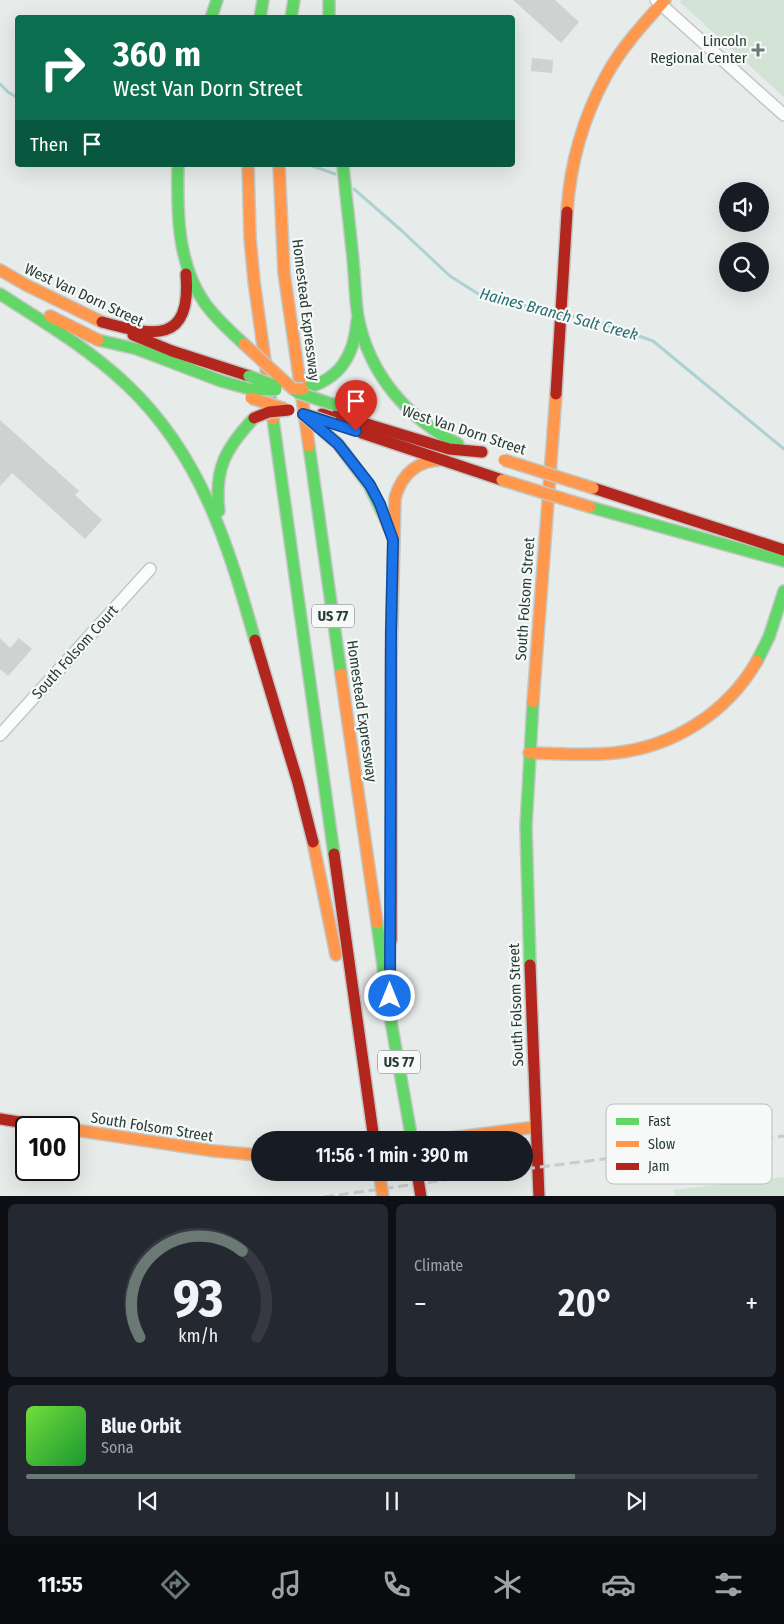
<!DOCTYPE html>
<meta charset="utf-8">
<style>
:root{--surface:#171b24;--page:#242831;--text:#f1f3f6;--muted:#9ea1a6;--line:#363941;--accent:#6a7973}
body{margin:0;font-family:"Fira Sans Condensed",sans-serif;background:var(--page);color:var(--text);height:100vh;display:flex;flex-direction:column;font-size:19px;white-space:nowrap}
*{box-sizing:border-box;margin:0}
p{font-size:16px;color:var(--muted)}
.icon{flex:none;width:28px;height:28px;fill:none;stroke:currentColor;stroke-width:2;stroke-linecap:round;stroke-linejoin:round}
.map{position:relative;height:1196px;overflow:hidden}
.drawer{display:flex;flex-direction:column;gap:8px;padding:8px;background:#0d0f14;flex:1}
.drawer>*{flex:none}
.hud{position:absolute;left:15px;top:15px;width:500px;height:152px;border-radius:5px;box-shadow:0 5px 20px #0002;background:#0b6e4f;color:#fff;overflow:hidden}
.controls{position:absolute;left:719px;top:182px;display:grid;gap:10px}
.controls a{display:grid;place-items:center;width:50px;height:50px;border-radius:50%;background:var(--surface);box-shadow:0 5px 20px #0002;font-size:25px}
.speed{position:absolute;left:15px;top:1116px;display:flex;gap:10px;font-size:25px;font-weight:700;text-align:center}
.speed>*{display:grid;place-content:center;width:65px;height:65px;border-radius:50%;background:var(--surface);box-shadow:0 5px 20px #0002;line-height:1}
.speed .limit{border:2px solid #111;border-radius:8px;background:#fff;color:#111}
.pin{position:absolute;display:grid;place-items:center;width:42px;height:42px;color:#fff;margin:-51px -21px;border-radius:50% 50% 50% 0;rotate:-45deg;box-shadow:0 0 5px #0007}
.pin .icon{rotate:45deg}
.me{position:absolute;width:55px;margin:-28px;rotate:0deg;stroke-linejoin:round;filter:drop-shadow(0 0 4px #0008)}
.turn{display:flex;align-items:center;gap:18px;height:105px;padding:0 15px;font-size:22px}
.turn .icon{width:65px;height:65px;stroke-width:2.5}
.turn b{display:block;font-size:35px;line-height:42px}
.then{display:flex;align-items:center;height:48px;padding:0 15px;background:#0003;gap:10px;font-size:19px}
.big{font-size:38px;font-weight:600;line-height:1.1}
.drawer .widget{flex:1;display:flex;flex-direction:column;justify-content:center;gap:8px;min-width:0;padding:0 18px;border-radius:8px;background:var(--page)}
.drawer .dial{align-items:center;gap:0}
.dial svg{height:130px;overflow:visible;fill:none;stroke:var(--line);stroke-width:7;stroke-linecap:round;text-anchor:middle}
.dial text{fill:var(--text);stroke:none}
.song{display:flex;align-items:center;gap:15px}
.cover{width:60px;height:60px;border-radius:8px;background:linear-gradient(135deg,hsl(100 70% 55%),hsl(130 70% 35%))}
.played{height:5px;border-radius:2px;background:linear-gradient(90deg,var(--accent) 75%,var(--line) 75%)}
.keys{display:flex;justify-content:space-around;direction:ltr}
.heat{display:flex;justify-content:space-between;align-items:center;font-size:28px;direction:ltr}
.drawer .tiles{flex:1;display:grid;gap:8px;grid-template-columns:1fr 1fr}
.widget:last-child{grid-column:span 2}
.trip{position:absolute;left:251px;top:1131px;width:282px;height:50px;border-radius:25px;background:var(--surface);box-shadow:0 5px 20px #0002;font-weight:600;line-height:50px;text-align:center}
.tab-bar{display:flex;height:80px;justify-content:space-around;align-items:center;background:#090b0e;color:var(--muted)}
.tab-bar .icon{width:35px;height:35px}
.tab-bar .active{color:var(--accent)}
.tab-bar b{font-size:22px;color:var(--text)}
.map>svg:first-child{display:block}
.green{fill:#d2e2d5}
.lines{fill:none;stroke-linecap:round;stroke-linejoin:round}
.stream{stroke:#add2d4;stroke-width:3}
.building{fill:#ced2d0}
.street-casing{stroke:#c4c8c6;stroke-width:14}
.fast-casing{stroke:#c3c8c6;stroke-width:14}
.slow-casing{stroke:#c3c8c6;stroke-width:14}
.jam-casing{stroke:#c3c8c6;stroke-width:14}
.street{stroke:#fbfcfc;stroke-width:11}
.fast{stroke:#63d668;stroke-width:11}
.slow{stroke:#ff974d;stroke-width:11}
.jam{stroke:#b3261e;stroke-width:11}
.rail{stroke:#c8ccca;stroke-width:3;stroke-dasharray:10 5;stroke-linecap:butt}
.fast-bridge-casing{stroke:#c3c8c6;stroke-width:14;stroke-linecap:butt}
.slow-bridge-casing{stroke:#c3c8c6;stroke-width:14;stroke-linecap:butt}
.jam-bridge-casing{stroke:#c3c8c6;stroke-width:14;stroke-linecap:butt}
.fast-bridge{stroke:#63d668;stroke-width:11}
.slow-bridge{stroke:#ff974d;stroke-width:11}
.jam-bridge{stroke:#b3261e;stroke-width:11}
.route-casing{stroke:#114b97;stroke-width:12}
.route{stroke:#1a73e8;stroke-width:9}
.poi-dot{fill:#6a7973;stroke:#f6f9f7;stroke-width:2}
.labels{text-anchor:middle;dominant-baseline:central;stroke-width:4.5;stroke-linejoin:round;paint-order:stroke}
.shield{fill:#f6f9f7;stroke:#64756e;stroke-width:1}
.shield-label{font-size:14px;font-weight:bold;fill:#263c34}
.poi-label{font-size:15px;fill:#263c34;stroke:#f6f9f7;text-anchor:end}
.street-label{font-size:15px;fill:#263c34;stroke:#f6f9f7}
.water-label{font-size:16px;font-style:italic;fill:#276d72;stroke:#f6f9f7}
.key{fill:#f6f9f7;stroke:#b8c0bc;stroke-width:1}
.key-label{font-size:14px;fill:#263c34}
</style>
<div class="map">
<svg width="784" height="1197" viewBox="0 0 784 1197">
<rect width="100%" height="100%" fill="#e7ebe9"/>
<g class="green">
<path d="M682 0H784V97L680 2Z"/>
<path d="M784 1177V1196H675L673 1190Z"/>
</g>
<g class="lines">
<g class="stream">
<path d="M0 84 8 92 18 98"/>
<path d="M310 165 335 174"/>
<path d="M354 189 402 231 450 276 480 295 556 313"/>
<path d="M567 315 599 322 653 341 784 449"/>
</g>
</g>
<g class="building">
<path d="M513 0H555L579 22 561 43Z"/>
<path d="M532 58 553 60 552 73 531 71Z"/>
<path d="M0 420 79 491 75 495 102 520 85 539 12 473 0 486Z"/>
<path d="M0 638 10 648 19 638 32 649 8 676 0 669Z"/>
</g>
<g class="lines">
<g class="street-casing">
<g id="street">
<path d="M656 0 784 115"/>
<path d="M0 735 150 569"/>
</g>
</g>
<g class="fast-casing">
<g id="fast">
<path d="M329 0V18"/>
<path d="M211 18 217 0"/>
<path d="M260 18 263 0"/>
<path d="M291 18 294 0"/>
<path d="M178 165C177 211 177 263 204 302 215 318 230 331 244 344"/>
<path d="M343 165C346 197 350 228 353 260 355 279 355 298 358 317 369 374 407 418 458 444"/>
<path d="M0 294C44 322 89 349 127 385 201 455 228 544 255 640"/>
<path d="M98 340 137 349 221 381 250 389"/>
<path d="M303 389C339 380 354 357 357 321"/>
<path d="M273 419 334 854"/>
<path d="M338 444 369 485 391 531"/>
<path d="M309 446 341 674"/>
<path d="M590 507 784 561"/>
<path d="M219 511C214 468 226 448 254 418"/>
<path d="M757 661 769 637 784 591"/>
<path d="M377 923 390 1016 412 1140"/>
<path d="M530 965 526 827 533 702"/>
</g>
</g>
<g class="slow-casing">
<g id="slow">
<path d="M248 165 250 238 254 281 273 419"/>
<path d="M279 165 284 273 309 446"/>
<path d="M567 212C570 165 583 118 606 76 621 48 644 23 665 0"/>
<path d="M0 270 26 285 102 322"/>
<path d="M50 316 98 340"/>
<path d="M391 660 395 498C402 473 419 459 445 460"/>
<path d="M341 674 377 923"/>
<path d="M533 702 556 394"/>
<path d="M529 753C557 753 585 756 614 753 673 747 727 713 757 661"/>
<path d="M313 842 336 955"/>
<path d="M69 1129 214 1151 260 1155"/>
<path d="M436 1140 536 1127"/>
</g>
</g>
<g class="jam-casing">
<g id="jam">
<path d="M102 322C153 336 192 345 186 274"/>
<path d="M133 335 172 351 249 376"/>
<path d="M556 394 567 212"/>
<path d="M322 414 350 419 449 449 482 452"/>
<path d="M362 433 502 480"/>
<path d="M593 488 784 550"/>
<path d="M255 640 298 783 313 842"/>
<path d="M391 660V940"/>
<path d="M334 854 374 1140"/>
<path d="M530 965 539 1197"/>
<path d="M0 1119 57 1128"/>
</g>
</g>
<use href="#street" class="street"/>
<use href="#fast" class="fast"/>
<use href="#slow" class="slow"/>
<use href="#jam" class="jam"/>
<g class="rail">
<path d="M525 1169 784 1136"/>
<path d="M324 1197 502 1172"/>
</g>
<g class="fast-bridge-casing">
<g id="fast-bridge">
<path d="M249 376 276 386"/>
<path d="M250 389 276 390"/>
<path d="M296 392 335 405"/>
<path d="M308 415 334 424"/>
</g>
</g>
<g class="slow-bridge-casing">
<g id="slow-bridge">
<path d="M244 344 293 389H303"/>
<path d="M251 398 285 409"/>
<path d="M504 460 593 488"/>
<path d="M502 480 590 507"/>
<path d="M379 1172 383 1197"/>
</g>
</g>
<g class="jam-bridge-casing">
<g id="jam-bridge">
<path d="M303 414 338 444"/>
<path d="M254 418 269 412 289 410"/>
<path d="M417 1172 421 1197"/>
</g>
</g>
<use href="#fast-bridge" class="fast-bridge"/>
<use href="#slow-bridge" class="slow-bridge"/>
<use href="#jam-bridge" class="jam-bridge"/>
</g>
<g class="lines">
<g class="route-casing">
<path id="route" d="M356 431 303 414 338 444 370 485 380 504 393 540 391 631 390 996"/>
</g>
<use href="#route" class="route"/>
</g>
<path class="poi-dot" d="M755.5 42.5h5v5h5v5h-5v5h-5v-5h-5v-5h5z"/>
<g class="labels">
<g class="shield">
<rect x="312" y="604.5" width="42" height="23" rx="4"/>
<rect x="378" y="1050.5" width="42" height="23" rx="4"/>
</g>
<g class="shield-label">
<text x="333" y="616">US 77</text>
<text x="399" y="1062">US 77</text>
</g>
<g class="poi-label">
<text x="747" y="41">Lincoln<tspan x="747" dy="17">Regional Center</tspan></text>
</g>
<g class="street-label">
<text transform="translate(84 295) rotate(25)">West Van Dorn Street</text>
<text transform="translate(306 310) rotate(83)">Homestead Expressway</text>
<text transform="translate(464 430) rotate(18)">West Van Dorn Street</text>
<text transform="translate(525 599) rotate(-86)">South Folsom Street</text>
<text transform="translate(75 652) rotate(-48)">South Folsom Court</text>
<text transform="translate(362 711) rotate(82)">Homestead Expressway</text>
<text transform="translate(516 1005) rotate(-92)">South Folsom Street</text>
<text transform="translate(152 1127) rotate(9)">South Folsom Street</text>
</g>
<g class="water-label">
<text transform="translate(559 314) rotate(15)">Haines Branch Salt Creek</text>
</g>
</g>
<rect x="606" y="1104" width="166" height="80" rx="8" class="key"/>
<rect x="616" y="1118" width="23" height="7" fill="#63d668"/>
<rect x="616" y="1141" width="23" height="6" fill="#ff974d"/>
<rect x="616" y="1163" width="23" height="7" fill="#b3261e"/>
<g class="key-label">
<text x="648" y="1126">Fast</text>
<text x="648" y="1149">Slow</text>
<text x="648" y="1171">Jam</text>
</g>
</svg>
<div class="controls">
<a><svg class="icon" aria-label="sound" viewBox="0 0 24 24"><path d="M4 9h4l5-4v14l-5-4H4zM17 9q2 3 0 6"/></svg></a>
<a><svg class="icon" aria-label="search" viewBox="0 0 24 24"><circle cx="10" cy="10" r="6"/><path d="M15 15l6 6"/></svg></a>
</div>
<div class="speed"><div class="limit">100</div></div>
<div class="pin" style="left:356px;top:431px;background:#d93025"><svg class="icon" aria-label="arrive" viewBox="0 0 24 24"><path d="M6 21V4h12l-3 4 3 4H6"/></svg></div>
<svg class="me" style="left:390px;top:996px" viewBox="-20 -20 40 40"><circle r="17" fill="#1a73e8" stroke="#fff" stroke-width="3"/><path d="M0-11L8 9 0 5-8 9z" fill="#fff"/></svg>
<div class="trip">11:56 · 1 min · 390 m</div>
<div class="hud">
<div class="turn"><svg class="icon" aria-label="right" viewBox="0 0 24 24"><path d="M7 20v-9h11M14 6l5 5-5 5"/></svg><div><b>360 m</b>West Van Dorn Street</div></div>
<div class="then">Then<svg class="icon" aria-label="arrive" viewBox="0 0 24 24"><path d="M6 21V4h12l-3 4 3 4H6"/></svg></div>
</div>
</div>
<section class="drawer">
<div class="tiles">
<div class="widget dial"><svg viewBox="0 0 100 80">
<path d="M14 69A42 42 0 1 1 86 69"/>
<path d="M14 69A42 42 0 0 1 77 16" stroke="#6a7973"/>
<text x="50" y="56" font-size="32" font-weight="700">93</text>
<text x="50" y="72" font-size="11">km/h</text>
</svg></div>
<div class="widget"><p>Climate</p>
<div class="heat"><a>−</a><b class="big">20°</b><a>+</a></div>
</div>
<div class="widget">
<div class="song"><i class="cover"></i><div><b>Blue Orbit</b><p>Sona</p></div></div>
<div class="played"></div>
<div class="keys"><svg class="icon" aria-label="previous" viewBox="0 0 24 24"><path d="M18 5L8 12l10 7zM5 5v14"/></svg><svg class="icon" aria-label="pause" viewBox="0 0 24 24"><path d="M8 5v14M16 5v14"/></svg><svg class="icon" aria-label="next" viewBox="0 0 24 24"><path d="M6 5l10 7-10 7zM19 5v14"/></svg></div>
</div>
</div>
</section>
<nav class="tab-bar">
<b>11:55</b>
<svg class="icon active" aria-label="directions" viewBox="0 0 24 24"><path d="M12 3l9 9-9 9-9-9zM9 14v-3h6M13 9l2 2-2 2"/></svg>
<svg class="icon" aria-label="music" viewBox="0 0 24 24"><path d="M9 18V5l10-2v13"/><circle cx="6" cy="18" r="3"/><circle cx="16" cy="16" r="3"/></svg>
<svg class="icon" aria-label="phone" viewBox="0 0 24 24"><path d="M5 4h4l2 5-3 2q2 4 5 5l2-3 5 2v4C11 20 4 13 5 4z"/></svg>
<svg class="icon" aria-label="climate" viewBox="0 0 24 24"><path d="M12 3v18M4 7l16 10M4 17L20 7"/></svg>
<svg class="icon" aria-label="car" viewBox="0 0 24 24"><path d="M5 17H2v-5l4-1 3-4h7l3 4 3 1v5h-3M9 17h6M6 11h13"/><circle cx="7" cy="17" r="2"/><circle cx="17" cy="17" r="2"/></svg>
<svg class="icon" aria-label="filters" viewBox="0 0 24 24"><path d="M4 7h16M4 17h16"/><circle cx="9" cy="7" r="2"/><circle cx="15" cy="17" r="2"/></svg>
</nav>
